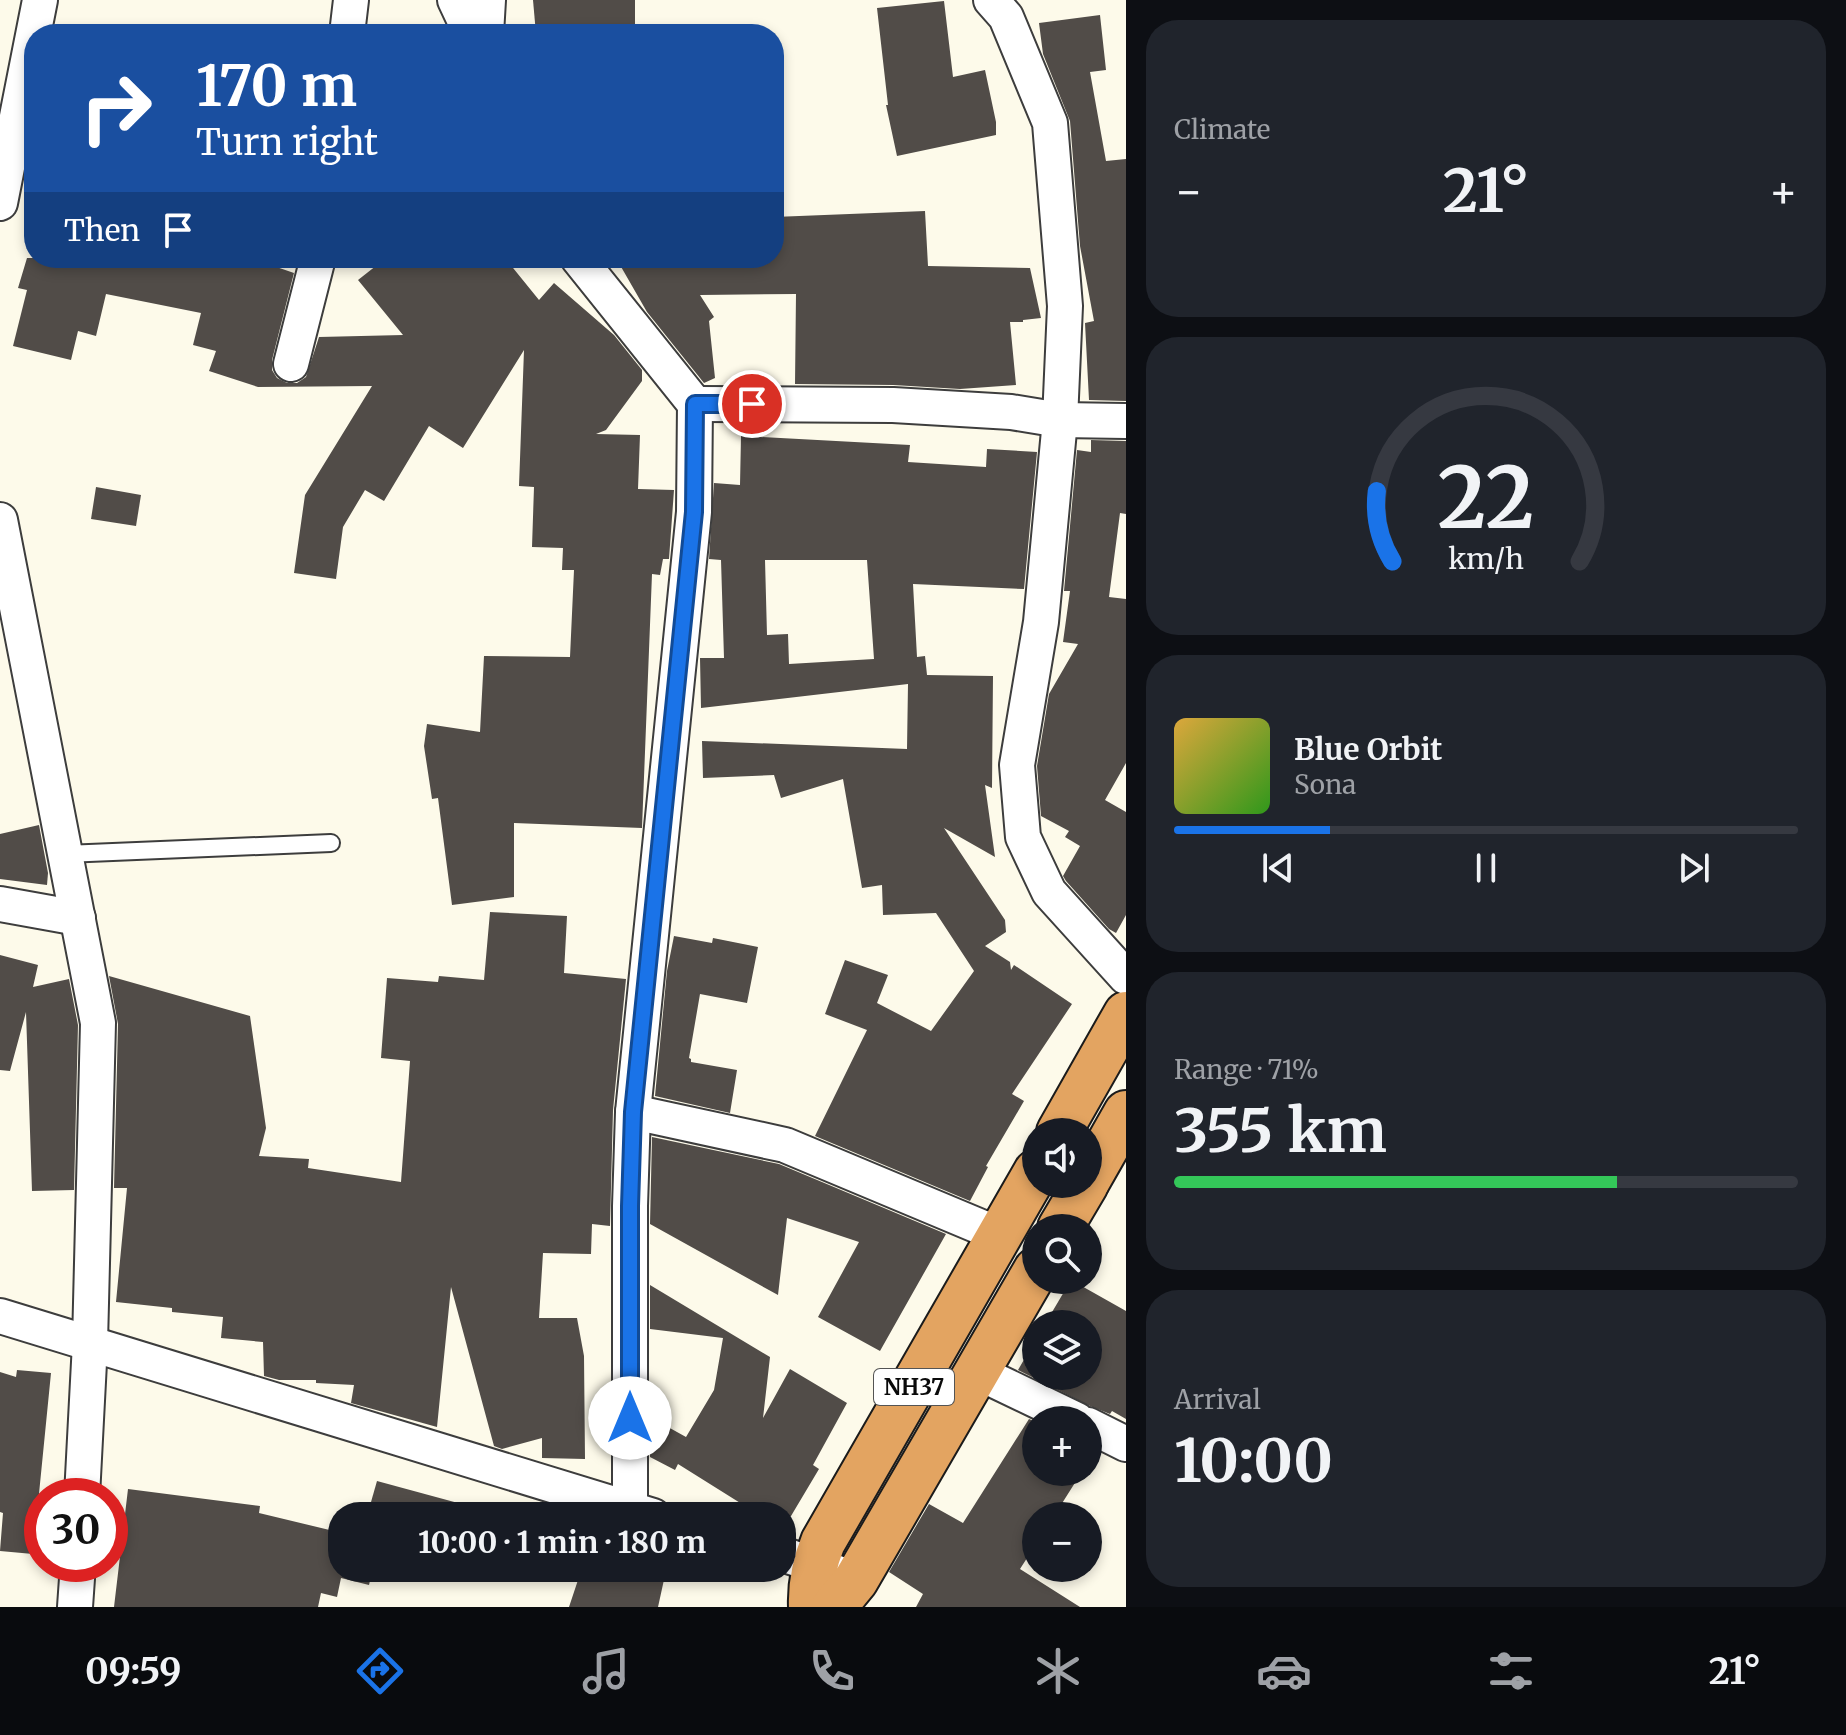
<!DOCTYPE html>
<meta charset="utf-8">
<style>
:root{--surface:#171b24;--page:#20242c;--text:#f1f3f6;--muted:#9ea1a6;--line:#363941;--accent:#1a73e8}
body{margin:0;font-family:Merriweather,serif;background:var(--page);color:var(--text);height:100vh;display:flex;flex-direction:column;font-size:30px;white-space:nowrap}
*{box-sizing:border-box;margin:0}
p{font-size:26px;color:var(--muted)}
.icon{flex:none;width:44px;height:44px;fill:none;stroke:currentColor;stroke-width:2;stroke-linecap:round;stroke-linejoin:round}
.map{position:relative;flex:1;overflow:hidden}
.panel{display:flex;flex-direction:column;gap:20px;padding:20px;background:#0d0f14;width:720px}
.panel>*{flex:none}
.hud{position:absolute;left:24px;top:24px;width:760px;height:244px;border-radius:32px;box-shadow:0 4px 12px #0003;background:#1a4fa0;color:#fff;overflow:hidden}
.buttons{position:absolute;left:1022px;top:1118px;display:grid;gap:16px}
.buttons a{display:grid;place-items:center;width:80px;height:80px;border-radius:50%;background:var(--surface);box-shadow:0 4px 12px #0003;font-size:40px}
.speed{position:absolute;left:24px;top:1478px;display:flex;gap:16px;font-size:40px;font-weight:700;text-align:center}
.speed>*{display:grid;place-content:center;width:104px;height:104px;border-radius:50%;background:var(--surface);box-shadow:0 4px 12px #0003;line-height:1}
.speed .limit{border:12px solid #d22;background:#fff;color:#111}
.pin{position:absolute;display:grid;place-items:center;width:68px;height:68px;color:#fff;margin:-34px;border:4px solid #fff;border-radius:50%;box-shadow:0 2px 8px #0007}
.me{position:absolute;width:88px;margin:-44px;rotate:0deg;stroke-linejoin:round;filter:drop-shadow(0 0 6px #0008)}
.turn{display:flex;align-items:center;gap:28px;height:168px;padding:0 40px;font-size:36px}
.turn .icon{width:104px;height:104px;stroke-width:2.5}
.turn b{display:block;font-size:56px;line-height:68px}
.then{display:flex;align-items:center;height:76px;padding:0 40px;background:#0003;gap:16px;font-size:30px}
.big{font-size:60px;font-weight:700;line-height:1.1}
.panel .card{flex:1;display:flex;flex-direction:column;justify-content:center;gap:12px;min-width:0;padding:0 28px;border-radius:32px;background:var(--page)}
.panel .dial{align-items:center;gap:0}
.dial svg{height:208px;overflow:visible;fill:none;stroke:var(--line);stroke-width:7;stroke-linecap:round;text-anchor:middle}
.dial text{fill:var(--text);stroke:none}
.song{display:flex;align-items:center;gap:24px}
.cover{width:96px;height:96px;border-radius:12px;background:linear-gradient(135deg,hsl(40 70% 55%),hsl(110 70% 35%))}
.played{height:8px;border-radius:4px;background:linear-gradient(90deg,var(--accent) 25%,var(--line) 25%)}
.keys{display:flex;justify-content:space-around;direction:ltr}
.heat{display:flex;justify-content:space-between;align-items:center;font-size:44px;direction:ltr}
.charge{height:12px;border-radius:6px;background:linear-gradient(90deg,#34c759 71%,var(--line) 0)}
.trip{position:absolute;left:328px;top:1502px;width:468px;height:80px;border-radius:32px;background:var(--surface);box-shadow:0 4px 12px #0003;font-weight:700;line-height:80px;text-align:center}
.tab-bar{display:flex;height:128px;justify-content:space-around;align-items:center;background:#090b0e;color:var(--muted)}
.tab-bar .icon{width:56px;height:56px}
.tab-bar .active{color:var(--accent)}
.tab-bar b{font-size:36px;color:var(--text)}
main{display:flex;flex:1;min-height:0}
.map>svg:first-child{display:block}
.building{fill:#514c48;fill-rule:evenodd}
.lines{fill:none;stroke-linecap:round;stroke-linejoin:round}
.lane-casing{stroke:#3d3d3d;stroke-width:20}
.street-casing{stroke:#3d3d3d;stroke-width:38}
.highway-casing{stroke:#1b1b1b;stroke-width:48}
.lane{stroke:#fff;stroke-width:16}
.street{stroke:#fff;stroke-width:34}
.highway{stroke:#e3a461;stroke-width:44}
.route-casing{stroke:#114b97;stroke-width:20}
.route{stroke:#1a73e8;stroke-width:14}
.labels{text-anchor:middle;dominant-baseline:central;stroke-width:8;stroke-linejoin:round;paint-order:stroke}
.shield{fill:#fff;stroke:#545454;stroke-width:2}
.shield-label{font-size:22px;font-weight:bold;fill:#0a0a0a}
</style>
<main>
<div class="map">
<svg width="1126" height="1607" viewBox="0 0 1126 1607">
<rect width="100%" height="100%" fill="#fdfaea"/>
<g class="building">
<path d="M533 0H635V34H536Z"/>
<path d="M944 1 953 77 985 70 996 122V135L897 156 886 105H888L877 8Z"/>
<path d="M1100 15 1106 70 1090 72 1106 161 1126 159V401L1089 400 1085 323 1094 321 1080 246 1070 121 1043 54 1039 23Z"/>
<path d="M925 211 928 266 1030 268 1041 318 1023 320V322H1010L1016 385 960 389 893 385 795 384 796 294 700 295 714 317 709 321 715 378 704 383 647 312 616 258H774V217Z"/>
<path d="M27 258H129L175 267 176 258H250L294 273 272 360V370L277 378 287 383H297L306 377 319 337 403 335 358 280 386 258H505L539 300 554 283 614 335 642 370V381L606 430 596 434 640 435 638 489 674 490 669 559H663L660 575 652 574 642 828 514 823V897L452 905 438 798 432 799 424 746 427 724 480 732 484 656 570 657 574 570H562L563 548 532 547 534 487 519 486 524 350 463 448 429 426 384 501 365 490 343 527 336 579 294 573 305 495 372 386 258 387 209 371 216 351 193 345 201 313 106 294 96 336 78 331 71 360 13 346 27 290 18 288Z"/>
<path d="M741 436 910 445 908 462 986 467 987 449 1037 452 1024 589 913 584 917 657 925 656 927 675 993 676 992 788 985 785 995 857 944 828 1005 920 1006 932 985 946 1010 962 1011 970 1014 965 1072 1004 1012 1094 1024 1101 986 1166 988 1167 970 1201 815 1136 867 1030 825 1014 845 960 888 975 877 1003 931 1031 974 971 936 913 883 915 882 885 862 888 843 779 781 798 774 775 703 778 702 741 907 749 908 684 701 708 700 658H724L721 560 709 559 714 483 740 485ZM765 560H867L874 659 789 664 788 634 767 635Z"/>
<path d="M1091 440 1126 441V514L1120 513 1109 597 1126 599V763L1105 800 1126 812V915L1116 933 1109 929 1066 881 1063 876 1080 846 1065 837 1069 831 1041 816 1037 766 1049 694 1078 644 1063 642 1070 591H1064L1077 450 1091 452Z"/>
<path d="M96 487 141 495 136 526 91 519Z"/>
<path d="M39 825 48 873 47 885 0 879V834Z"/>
<path d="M490 912 567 916 564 973 626 979 613 1110 610 1226 592 1224 591 1254 543 1253 539 1318H577L584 1356 585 1459 542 1458V1438L502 1449 494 1446 451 1287 437 1427 351 1403 354 1385 316 1383V1380H279L264 1376 263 1342 221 1338 223 1317 172 1312V1308L116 1302 127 1188H114L118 1024 109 976 250 1016 266 1128 259 1156 309 1159 308 1168 401 1182 410 1061 381 1058 387 978 438 982 439 976 484 980Z"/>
<path d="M674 936 712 943 713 938 758 947 747 1003 700 994 689 1058 691 1059V1062L737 1070 730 1113 655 1096 667 971Z"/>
<path d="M0 955 38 965 33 987 69 979 78 1025 74 1190 32 1191 26 1012 10 1071 0 1070Z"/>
<path d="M652 1137 779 1164 946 1234 880 1351 818 1317 859 1242 787 1218 778 1295 650 1224Z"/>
<path d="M1071 1280 1126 1311V1419L1112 1411 1110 1414 1090 1406 1018 1370 1036 1339V1376H1088V1324H1045Z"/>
<path d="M650 1285 770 1357 763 1418 790 1369 847 1403 813 1465 819 1469 791 1516H761L678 1464 675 1470 650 1457V1438L659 1422 686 1437 714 1390 723 1338 650 1329Z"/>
<path d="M17 1370 51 1373 33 1554 0 1551 3 1513 0 1512V1372L16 1377Z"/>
<path d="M1029 1419 1036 1422V1472H1077L1075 1476 1078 1478 1054 1516H1036V1544L1020 1569 1080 1607H916L923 1594 889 1572 929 1504 963 1523Z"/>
<path d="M377 1481 469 1506 467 1516H367Z"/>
<path d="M128 1489 260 1506 259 1513 342 1533V1568H373L369 1585 341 1578 337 1597 321 1593 318 1607H114Z"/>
<path d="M582 1568H634L665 1575 658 1607H569Z"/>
</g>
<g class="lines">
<g class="lane-casing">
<path id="lane" d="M65 854 331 843"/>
</g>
<g class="street-casing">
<g id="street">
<path d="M455 0 471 34"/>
<path d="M991 0 1006 17 1050 123 1065 306 1060 420 1041 622 1017 765 1023 837 1049 892 1126 977"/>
<path d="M347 34 351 0"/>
<path d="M486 34 488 0"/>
<path d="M0 203 40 0"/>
<path d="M578 258 695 404 694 512 633 1112 630 1206V1509"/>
<path d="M291 364 318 258"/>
<path d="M695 404 893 405 1011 412 1060 420 1126 421"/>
<path d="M0 520 98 1023 90 1343 82 1496"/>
<path d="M0 904 78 918"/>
<path d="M633 1112 785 1145 1000 1235"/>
<path d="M0 1316 653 1516"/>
<path d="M977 1372 1077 1420"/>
<path d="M1088 1425 1126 1444"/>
<path d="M782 1554 838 1573"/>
<path d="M75 1607 78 1564"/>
</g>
</g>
<g class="highway-casing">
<g id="highway">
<path d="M1059 1132 1126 1014"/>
<path d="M1088 1180 1126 1113"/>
<path d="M1060 1228 1086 1184"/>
<path d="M811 1607C810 1583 814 1564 823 1542L1036 1172"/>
<path d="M834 1607 856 1580 1036 1270"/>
</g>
</g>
<use href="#lane" class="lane"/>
<use href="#street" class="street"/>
<use href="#highway" class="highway"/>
</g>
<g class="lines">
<g class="route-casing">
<path id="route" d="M630 1418V1206L633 1112 694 512 695 404H752"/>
</g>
<use href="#route" class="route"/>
</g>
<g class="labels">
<rect class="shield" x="874" y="1369" width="80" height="36" rx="6"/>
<g class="shield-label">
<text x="914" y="1387">NH37</text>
</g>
</g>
</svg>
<div class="buttons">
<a><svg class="icon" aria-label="sound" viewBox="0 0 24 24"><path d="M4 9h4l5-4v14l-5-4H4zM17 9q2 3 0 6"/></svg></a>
<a><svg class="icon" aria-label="search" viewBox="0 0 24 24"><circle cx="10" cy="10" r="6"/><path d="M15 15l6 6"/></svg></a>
<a><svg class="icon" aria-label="layers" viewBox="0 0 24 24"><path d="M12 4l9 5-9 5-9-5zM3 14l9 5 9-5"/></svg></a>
<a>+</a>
<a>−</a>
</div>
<div class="speed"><div class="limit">30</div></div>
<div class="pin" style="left:752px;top:404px;background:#d93025"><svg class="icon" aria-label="arrive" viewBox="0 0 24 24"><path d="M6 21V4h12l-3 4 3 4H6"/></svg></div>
<svg class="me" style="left:630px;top:1418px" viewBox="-20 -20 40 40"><circle r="19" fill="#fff"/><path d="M0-13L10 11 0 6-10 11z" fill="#1a73e8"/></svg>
<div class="trip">10:00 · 1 min · 180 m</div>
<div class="hud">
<div class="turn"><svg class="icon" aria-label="right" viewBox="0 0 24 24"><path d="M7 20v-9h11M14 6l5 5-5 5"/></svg><div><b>170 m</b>Turn right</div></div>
<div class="then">Then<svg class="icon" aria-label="arrive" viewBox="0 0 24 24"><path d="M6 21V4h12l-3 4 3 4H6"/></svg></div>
</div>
</div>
<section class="panel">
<div class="card"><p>Climate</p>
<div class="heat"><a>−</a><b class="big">21°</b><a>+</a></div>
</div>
<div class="card dial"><svg viewBox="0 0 100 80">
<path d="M14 69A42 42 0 1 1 86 69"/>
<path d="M14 69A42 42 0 0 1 8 42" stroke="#1a73e8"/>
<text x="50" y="56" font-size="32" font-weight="700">22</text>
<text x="50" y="72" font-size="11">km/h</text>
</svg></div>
<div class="card">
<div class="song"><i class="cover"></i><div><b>Blue Orbit</b><p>Sona</p></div></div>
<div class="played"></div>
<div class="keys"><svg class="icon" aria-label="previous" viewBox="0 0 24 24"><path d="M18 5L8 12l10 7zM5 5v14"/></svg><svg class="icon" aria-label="pause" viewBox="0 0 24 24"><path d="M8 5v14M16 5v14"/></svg><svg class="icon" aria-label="next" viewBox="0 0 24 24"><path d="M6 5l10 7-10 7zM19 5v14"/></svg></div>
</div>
<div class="card"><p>Range · 71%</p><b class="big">355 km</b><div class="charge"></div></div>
<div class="card"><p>Arrival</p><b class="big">10:00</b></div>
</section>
</main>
<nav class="tab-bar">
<b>09:59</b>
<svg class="icon active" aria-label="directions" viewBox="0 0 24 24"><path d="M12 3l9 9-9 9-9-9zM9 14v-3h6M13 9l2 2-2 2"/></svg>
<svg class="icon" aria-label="music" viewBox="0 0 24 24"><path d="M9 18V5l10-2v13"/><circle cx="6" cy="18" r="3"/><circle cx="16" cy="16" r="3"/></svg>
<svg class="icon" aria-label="phone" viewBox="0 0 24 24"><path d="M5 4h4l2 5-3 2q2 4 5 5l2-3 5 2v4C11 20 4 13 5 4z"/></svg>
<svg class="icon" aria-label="climate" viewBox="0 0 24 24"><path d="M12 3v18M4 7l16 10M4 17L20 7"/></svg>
<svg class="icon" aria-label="car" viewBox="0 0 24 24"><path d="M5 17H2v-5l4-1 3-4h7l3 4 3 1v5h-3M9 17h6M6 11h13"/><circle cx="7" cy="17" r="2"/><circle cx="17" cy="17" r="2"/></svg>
<svg class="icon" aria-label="filters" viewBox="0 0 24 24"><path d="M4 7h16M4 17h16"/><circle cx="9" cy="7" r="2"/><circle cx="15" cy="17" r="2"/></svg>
<b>21°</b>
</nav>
